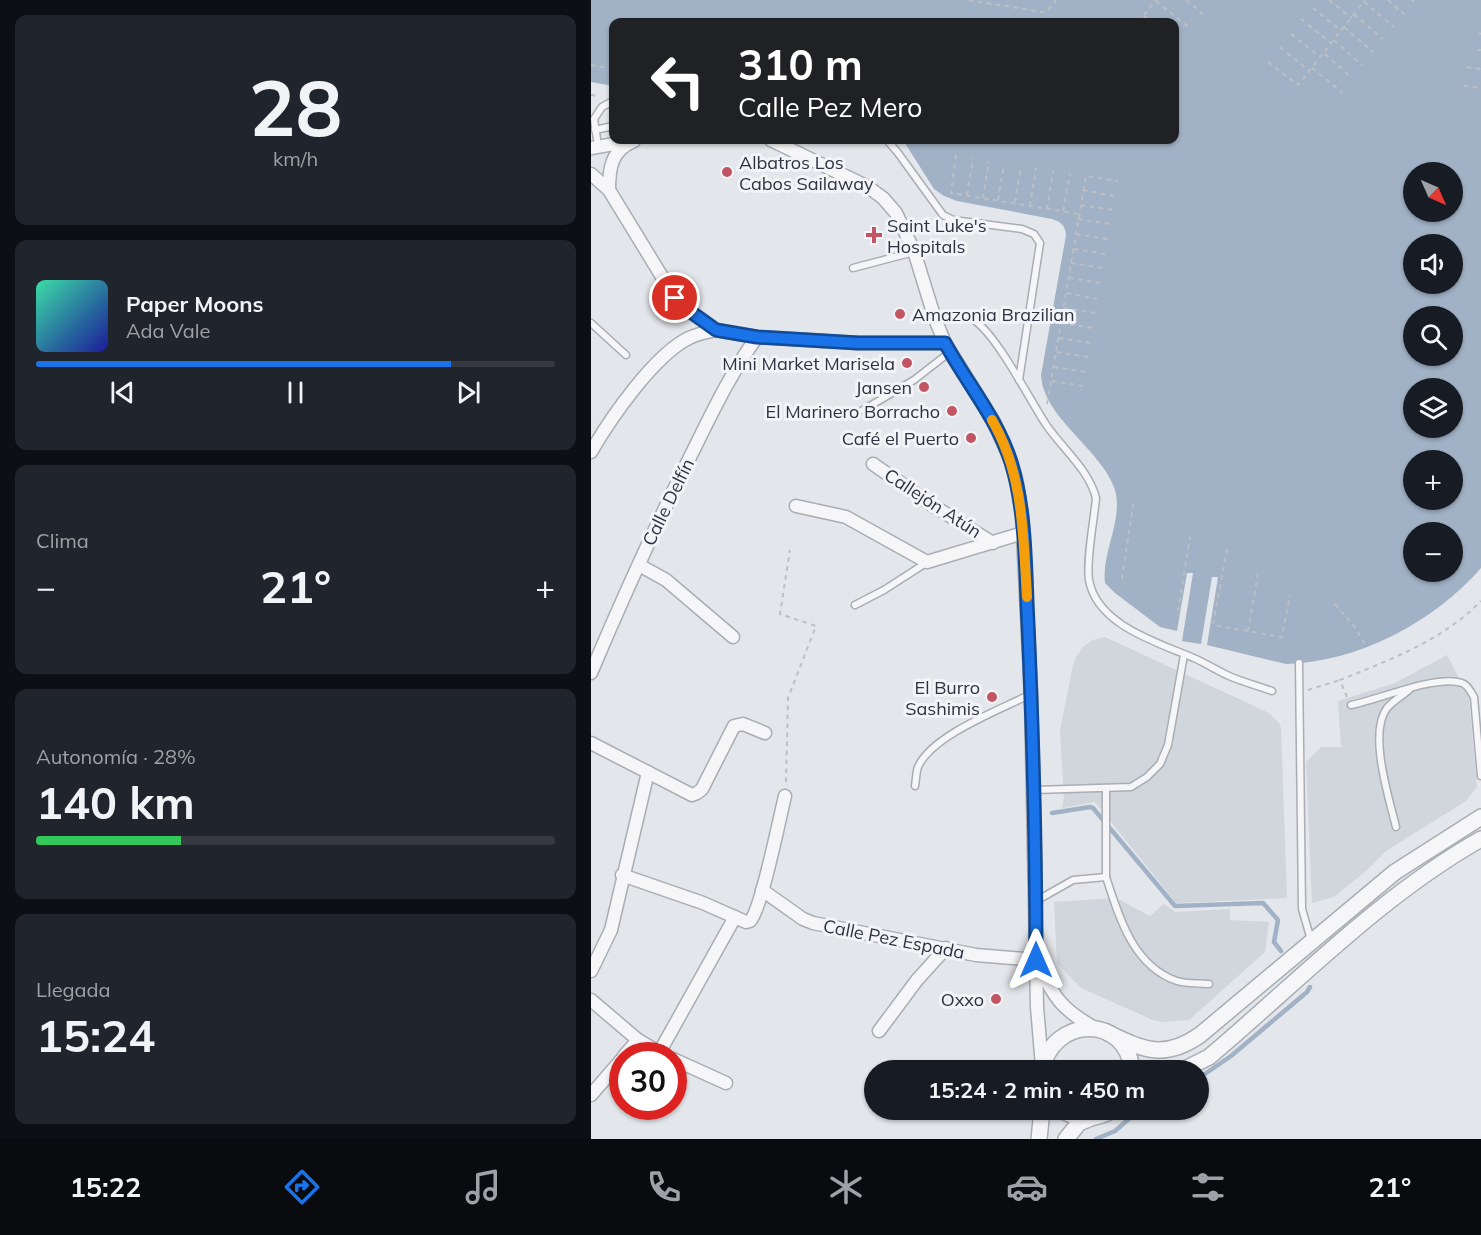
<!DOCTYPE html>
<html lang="es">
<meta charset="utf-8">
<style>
:root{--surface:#171b24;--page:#20242c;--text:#f1f3f6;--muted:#9ea1a6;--line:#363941;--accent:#1a73e8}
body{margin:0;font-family:Mulish,sans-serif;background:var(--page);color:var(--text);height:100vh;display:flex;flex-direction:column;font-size:22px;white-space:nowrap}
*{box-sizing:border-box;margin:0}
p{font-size:20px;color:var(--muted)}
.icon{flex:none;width:33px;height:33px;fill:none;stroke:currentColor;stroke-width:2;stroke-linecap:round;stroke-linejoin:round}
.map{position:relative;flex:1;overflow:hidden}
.sheet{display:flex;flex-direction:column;gap:15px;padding:15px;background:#0d0f14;width:591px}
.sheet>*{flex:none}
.guide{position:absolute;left:18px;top:18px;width:570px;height:126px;border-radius:12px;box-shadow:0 2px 4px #0004;background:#202124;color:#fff;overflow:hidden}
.needle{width:39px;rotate:135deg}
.tools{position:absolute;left:812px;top:162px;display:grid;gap:12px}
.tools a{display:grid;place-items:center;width:60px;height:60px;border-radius:50%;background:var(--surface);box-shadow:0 2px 4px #0004;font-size:30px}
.speed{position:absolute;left:18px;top:1042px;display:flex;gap:12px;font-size:30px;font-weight:700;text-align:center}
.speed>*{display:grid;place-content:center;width:78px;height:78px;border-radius:50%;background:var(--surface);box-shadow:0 2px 4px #0004;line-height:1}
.speed .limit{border:9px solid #d22;background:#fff;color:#111}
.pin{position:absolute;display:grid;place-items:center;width:51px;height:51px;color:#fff;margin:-26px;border:3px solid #fff;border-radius:50%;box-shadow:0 2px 6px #0007}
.me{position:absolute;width:66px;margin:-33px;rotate:0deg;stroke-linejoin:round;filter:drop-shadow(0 0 4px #0008)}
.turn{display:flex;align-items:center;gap:21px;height:126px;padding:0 30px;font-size:27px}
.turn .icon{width:78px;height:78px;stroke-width:2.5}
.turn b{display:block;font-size:42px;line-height:51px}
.big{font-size:45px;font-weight:700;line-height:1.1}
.sheet .card{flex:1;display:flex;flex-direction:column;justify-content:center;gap:9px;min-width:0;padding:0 21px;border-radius:12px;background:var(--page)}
.sheet .dial{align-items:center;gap:0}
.dial b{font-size:78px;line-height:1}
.song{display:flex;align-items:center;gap:18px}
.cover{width:72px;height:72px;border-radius:9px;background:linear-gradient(135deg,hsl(160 70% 55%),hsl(240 70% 35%))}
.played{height:6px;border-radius:3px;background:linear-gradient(90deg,var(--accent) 80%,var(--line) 80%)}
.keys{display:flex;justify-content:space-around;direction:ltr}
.heat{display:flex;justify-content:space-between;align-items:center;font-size:33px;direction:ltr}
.charge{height:9px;border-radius:4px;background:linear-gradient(90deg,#34c759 28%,var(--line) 0)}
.trip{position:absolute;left:273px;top:1060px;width:345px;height:60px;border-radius:30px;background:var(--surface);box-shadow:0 2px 4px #0004;font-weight:700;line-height:60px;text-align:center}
.tabs{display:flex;height:96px;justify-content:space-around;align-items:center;background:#090b0e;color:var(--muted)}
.tabs .icon{width:42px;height:42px}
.tabs .selected{color:var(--accent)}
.tabs b{font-size:27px;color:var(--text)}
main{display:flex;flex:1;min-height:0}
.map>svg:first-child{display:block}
.built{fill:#d1d5dc}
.water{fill:#a2b2c6;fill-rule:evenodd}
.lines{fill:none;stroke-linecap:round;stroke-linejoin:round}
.stream{stroke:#a2b2c6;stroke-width:4.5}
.service-casing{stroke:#a9adb4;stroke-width:9}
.minor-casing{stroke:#a9adb4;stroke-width:15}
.tertiary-casing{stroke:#a9adb4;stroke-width:18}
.path{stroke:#bebfc4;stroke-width:2;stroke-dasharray:4.5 4.5;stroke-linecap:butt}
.service{stroke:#f6f6f8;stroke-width:6}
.minor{stroke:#f6f6f8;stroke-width:12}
.tertiary{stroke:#f6f6f8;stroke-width:15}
.route-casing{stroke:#114b97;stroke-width:15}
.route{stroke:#1a73e8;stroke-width:10}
.slow{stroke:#f59e0b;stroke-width:10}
.poi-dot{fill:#c25563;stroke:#f3f4f7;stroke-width:2}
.labels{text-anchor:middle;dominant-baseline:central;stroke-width:6;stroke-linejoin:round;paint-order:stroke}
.poi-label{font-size:18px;fill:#2d3340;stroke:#f3f4f7;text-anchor:end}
.street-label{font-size:18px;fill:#2d3340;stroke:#f3f4f7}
</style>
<main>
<section class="sheet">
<div class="card dial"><b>28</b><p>km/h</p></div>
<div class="card">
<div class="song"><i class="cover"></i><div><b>Paper Moons</b><p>Ada Vale</p></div></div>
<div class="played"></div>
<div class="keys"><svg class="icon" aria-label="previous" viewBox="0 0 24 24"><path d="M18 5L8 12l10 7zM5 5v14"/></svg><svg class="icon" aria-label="pause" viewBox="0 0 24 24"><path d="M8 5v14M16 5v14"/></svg><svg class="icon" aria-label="next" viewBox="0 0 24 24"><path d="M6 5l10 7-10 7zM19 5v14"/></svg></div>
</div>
<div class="card"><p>Clima</p>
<div class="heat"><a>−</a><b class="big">21°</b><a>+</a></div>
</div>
<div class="card"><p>Autonomía · 28%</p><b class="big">140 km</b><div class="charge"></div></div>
<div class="card"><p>Llegada</p><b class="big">15:24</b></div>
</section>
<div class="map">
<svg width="890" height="1139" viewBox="0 0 890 1139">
<rect width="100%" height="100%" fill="#e3e6ea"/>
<g class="built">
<path d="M514 637 678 713 688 723 690 728 696 898 585 903 504 802 471 808 473 797 469 731 482 665 485 657 492 647 502 640Z"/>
<path d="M856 655 878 698 886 787 875 801 795 851 776 870 743 897 721 903 715 762 730 747H750L747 701 804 683Z"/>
<path d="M525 898 559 916 573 904 584 912 639 909V920L678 922 674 952 598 1020 572 1022 562 1020 490 988 466 963 463 902Z"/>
</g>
<path class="water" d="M0 0H890V568C843 622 768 662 695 664L616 645 627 577H621L610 644 591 641 602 573H596L586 631 569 627 524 593 514 583C510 552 534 518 523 487 509 449 452 417 450 375L475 235C474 225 470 222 461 219L366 201 353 196 343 189 312 140H584V22H22V86L0 82ZM822 172H861V212H822ZM822 244H861V284H822ZM822 316H861V356H822ZM822 388H861V428H822ZM822 460H861V500H822ZM822 532H861V572H822Z"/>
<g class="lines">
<g class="stream">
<path d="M461 813 499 807 502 808 584 906 672 903 687 920 683 942 690 951"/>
<path d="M608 1078 640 1056 716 992 719 987"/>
<path d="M505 1139 524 1131 548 1110"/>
</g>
<g class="service-casing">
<g id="service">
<path d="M4 130 22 126"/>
<path d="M296 140 307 153 352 215 362 220 431 229 443 234 449 243 428 380"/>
<path d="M7 146 3 119 11 107 22 101"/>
<path d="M262 268 323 252"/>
<path d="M344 319C355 317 369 313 380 318 405 332 439 401 456 426 472 449 498 470 505 498 503 521 495 559 498 580 506 626 569 643 605 659 616 664 627 671 638 676 652 682 667 686 681 691"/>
<path d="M0 323 35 355"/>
<path d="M272 410 323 380 359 352"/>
<path d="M264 605 293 590 335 563"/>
<path d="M708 663 711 909 720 940"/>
<path d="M760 705C787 700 846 674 871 683 877 685 879 691 883 697L890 776"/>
<path d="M324 786C325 780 325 773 327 767 341 735 409 710 440 694"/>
<path d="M443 790 540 787 556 777 569 764 577 745 593 655"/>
<path d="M805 827C798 798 777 733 796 708 802 701 812 695 818 690"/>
<path d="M515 877C528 917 542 966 586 981 595 984 608 983 618 984"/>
<path d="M445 901 482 880 515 877V788"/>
</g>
</g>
<g class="minor-casing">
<g id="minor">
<path d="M180 140 277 187 292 198 305 213 323 251 344 319 354 343 403 422 419 459 425 479 431 516 440 694 446 1007 451 1066"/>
<path d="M0 148 40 141"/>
<path d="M0 174 18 190 84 298 93 307 125 330 166 337 267 343H354"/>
<path d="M18 190C18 169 20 150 43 141"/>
<path d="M0 452C19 419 63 355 98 338 106 334 116 332 125 330"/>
<path d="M282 464 341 505 402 543"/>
<path d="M205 506 255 517 336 562 432 533"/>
<path d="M48 565 75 580 142 637"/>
<path d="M0 673C29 604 60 536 93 469 116 424 136 378 166 337"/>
<path d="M0 743 101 795 106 793 111 789 143 726 152 724 174 733"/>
<path d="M31 875 112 903 155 922 159 921C170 911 189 816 194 796"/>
<path d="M171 890 212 919 222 923 385 955 445 960"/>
<path d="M447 964C463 998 472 1011 506 1029"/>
<path d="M0 971 20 930 57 772"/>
<path d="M0 1000 47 1040 74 1056"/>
<path d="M288 1031 326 980 355 948"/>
<path d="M68 1053 144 917"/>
<path d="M33 1056 47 1040"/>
<path d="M82 1059 135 1083"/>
<path d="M0 1095 32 1058"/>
</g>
</g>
<g class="tertiary-casing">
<g id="tertiary">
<path d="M517 1033C553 1050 573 1060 609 1035L804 872 890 817"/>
<path d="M451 1071C460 1015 537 1014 541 1071"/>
<path d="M590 1071 618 1057C706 983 789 896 890 839"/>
<path d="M470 1110C487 1120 505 1120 522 1110"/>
<path d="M448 1139 451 1110"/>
<path d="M475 1139 488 1123 500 1118"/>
</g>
</g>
<g class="path">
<path d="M378 0 451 12 456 11 465 0"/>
<path d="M595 0 612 14"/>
<path d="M738 0 761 18"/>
<path d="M797 0 813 14"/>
<path d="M821 0 823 1"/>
<path d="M565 1 600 29"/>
<path d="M773 2 803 27"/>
<path d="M722 8 750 31"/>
<path d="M763 14 792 39"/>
<path d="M553 16 561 22"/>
<path d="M710 19 740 43"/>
<path d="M547 22 565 0"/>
<path d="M753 27 782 52"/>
<path d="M888 33 890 34"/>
<path d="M700 34 730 58"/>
<path d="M743 40 771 65"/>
<path d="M584 41H585"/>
<path d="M689 47 718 71"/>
<path d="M886 50H890"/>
<path d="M734 54 761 78"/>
<path d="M677 62 707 85 774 0"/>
<path d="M0 65 22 69"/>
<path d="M876 67 890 69"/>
<path d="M721 68 751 92"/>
<path d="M873 86 890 88"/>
<path d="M0 95 8 96"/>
<path d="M365 155 360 193 488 214"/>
<path d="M492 190 524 196"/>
<path d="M376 195 382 158"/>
<path d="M392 198 398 161"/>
<path d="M407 200 413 164"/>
<path d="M424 202 430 166"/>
<path d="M490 205 522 210"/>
<path d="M439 206 445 168"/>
<path d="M456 209 462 171"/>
<path d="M472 211 479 174"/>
<path d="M487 219 519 224"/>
<path d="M485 234 517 239"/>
<path d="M483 249 514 254"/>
<path d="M480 263 512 268"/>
<path d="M478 278 509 283"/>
<path d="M476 293 506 299"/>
<path d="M473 308 504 313"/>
<path d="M470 323 502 328"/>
<path d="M468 338 500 343"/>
<path d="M466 352 497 357"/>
<path d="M463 367 495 372"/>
<path d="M461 381 492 386"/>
<path d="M456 404 495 176 527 181"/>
<path d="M636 549 622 625 691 637 699 595"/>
<path d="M531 579 543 499"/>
<path d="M744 604 763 626 775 646"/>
<path d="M587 611 599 537"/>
<path d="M657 631 667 573"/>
<path d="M717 690 749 680"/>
<path d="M756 697 749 680C799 660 852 640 890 601"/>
<path d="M195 782 197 698 225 626 189 614 199 550"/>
</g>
<use href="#service" class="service"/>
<use href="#minor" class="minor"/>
<use href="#tertiary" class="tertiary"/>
</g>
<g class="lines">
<g class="route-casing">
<path id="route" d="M84 298 93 307 125 330 166 337 267 343H354C375 382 406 418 420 462 436 514 434 570 437 624 442 736 445 848 445 960"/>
</g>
<use href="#route" class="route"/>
<path class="slow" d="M401 420C433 475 432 535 436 597"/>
</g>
<g class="poi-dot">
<circle cx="136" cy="172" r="6"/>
<path d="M280 226h6v6h6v6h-6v6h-6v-6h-6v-6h6z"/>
<circle cx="309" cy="314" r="6"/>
<circle cx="316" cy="363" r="6"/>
<circle cx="333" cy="387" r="6"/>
<circle cx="361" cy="411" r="6"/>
<circle cx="380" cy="438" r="6"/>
<circle cx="401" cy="697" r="6"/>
<circle cx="405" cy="999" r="6"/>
</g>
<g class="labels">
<g class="poi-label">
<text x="148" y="162" text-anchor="start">Albatros Los<tspan x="148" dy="21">Cabos Sailaway</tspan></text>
<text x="296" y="225" text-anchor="start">Saint Luke's<tspan x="296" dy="21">Hospitals</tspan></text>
<text x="321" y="314" text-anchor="start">Amazonia Brazilian</text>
<text x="304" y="363">Mini Market Marisela</text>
<text x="321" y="387">Jansen</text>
<text x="349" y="411">El Marinero Borracho</text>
<text x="368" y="438">Café el Puerto</text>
<text x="389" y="687">El Burro<tspan x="389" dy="21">Sashimis</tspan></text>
<text x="393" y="999">Oxxo</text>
</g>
<g class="street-label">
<text transform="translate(77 502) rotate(-64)">Calle Delfín</text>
<text transform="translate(342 503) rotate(33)">Callejón Atún</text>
<text transform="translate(303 939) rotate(11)">Calle Pez Espada</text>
</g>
</g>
</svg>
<div class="tools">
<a><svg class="needle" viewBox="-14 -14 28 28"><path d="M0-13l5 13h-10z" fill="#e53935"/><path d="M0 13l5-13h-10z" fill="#9ea1a6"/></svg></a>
<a><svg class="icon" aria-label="sound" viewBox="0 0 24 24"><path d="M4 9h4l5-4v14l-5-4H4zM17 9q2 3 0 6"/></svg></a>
<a><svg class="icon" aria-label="search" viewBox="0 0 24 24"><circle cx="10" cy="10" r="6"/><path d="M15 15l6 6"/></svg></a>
<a><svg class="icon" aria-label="layers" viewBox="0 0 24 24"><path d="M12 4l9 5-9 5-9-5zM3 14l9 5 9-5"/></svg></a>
<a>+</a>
<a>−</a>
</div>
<div class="speed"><div class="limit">30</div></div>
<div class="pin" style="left:84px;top:298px;background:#d93025"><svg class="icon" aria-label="arrive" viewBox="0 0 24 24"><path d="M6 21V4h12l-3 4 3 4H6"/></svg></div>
<svg class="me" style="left:445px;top:960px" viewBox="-20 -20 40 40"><path d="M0-17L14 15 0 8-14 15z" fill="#1a73e8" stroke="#fff" stroke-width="4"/></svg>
<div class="trip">15:24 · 2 min · 450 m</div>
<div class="guide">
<div class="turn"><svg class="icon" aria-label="left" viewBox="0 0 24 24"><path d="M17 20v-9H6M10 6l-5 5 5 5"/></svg><div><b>310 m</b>Calle Pez Mero</div></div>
</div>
</div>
</main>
<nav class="tabs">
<b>15:22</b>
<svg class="icon selected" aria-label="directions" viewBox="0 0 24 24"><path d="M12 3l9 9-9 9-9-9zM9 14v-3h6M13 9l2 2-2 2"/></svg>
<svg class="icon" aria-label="music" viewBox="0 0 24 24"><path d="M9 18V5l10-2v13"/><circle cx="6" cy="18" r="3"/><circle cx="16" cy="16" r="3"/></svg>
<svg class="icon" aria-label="phone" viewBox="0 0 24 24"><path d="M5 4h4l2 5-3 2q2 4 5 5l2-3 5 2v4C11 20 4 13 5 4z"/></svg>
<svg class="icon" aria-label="climate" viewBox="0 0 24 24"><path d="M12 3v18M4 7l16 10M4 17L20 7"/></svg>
<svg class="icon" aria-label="car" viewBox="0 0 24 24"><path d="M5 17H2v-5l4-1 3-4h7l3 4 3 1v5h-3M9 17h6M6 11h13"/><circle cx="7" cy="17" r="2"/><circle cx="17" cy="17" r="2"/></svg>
<svg class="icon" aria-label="filters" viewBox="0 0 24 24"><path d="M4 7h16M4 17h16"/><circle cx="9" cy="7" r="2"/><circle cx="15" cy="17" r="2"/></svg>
<b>21°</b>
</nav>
